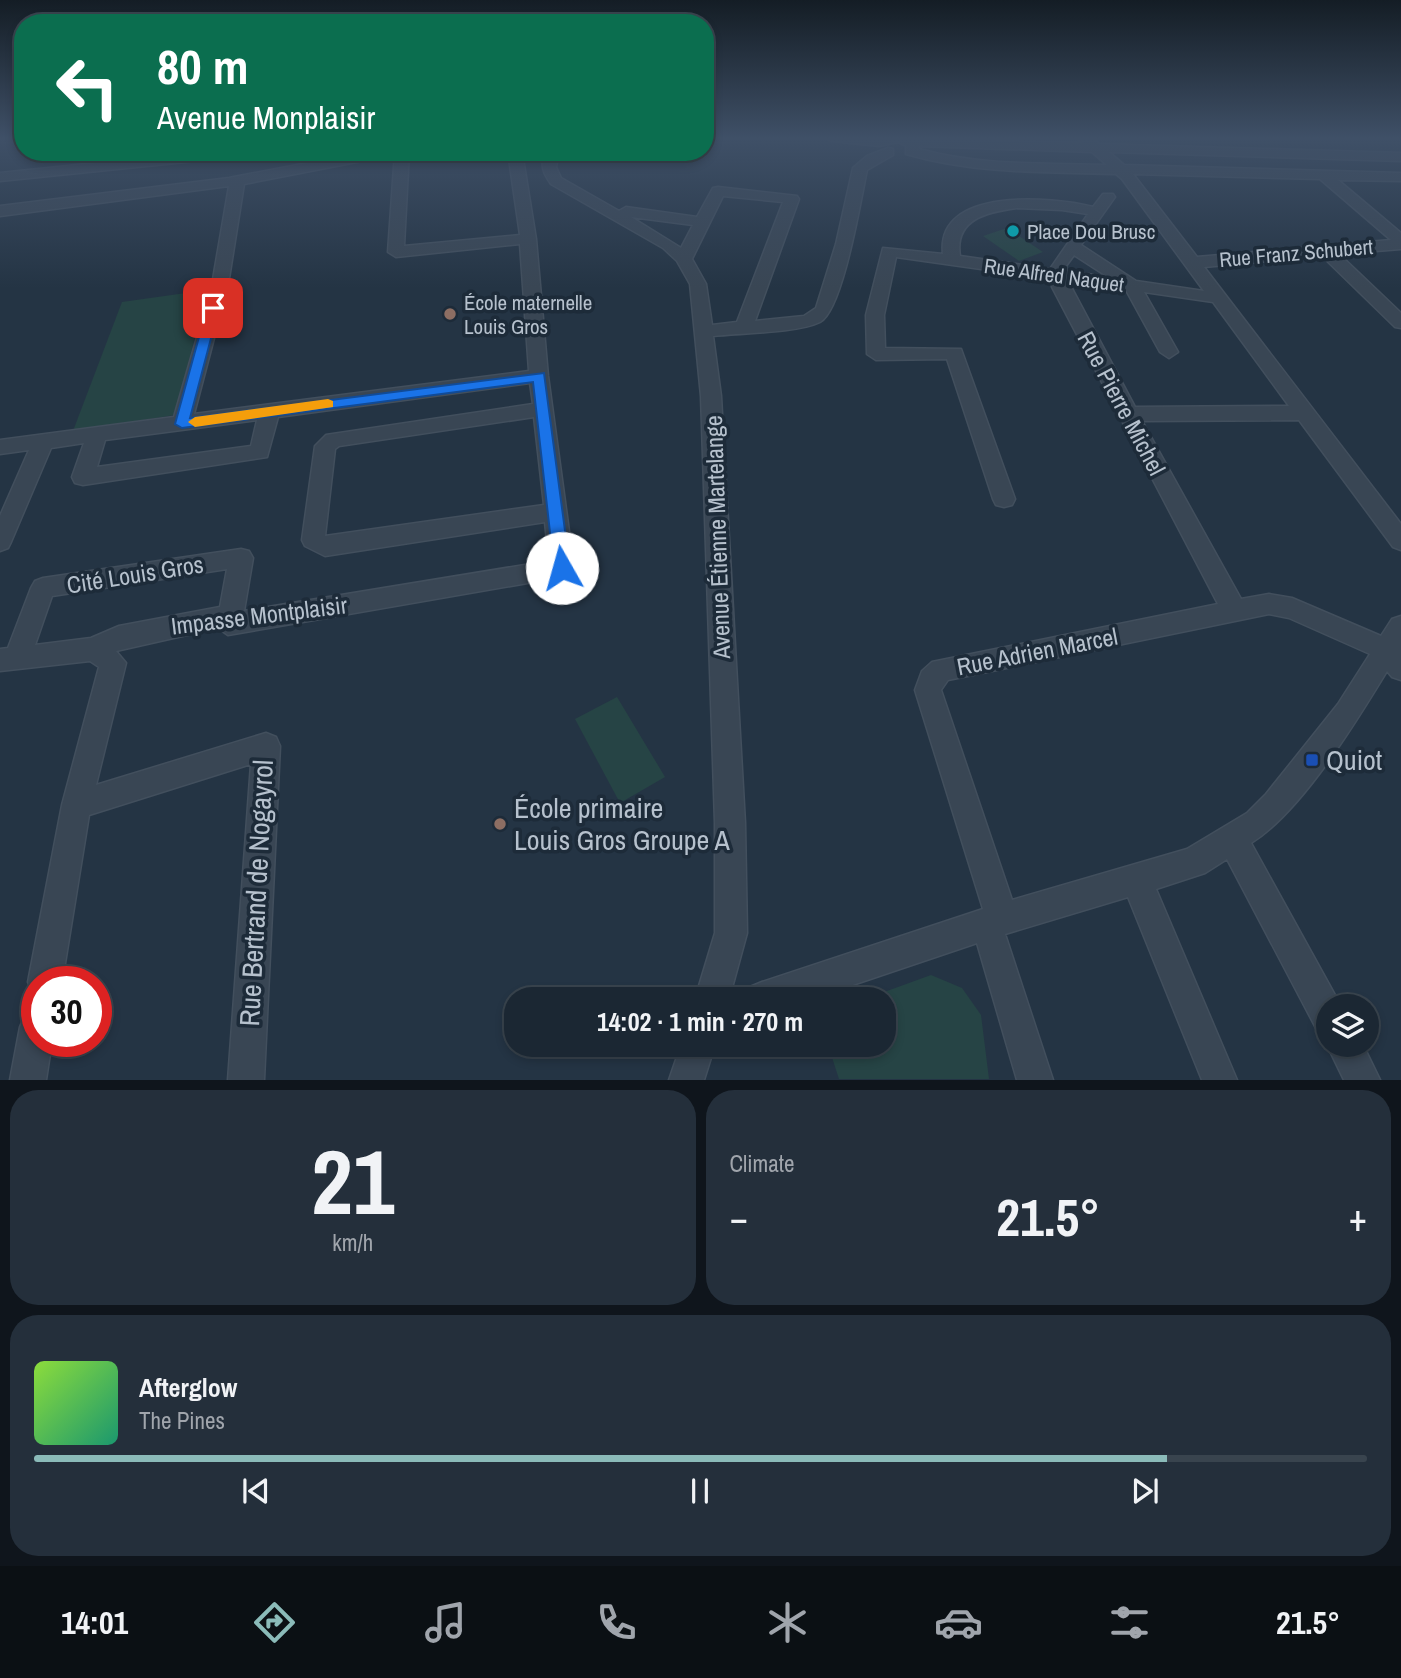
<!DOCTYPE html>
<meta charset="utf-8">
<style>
:root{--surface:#1b2733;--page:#242f3b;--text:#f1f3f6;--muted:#a0a5ac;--line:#39444e;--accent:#8bbbb9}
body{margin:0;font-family:"Archivo Narrow",sans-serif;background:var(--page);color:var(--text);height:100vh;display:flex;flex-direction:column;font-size:26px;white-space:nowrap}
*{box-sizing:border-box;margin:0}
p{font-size:23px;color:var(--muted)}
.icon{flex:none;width:38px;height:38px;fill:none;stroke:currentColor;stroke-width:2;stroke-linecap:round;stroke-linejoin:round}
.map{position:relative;height:1080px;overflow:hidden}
.panel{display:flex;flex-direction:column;gap:10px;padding:10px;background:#0f151c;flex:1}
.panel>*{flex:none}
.banner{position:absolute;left:14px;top:14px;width:700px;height:147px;border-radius:28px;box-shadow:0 4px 10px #0003,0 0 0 2px var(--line);background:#0b6e4f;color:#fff;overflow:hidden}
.tools{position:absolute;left:1316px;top:994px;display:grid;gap:14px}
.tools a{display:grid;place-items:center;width:63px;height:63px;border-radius:50%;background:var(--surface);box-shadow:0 4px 10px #0003,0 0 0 2px var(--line);font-size:35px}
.speed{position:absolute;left:21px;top:966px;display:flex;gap:14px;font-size:35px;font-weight:700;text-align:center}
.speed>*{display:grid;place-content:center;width:91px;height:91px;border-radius:50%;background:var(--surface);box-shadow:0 4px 10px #0003,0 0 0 2px var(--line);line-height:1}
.speed .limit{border:10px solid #d22;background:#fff;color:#111}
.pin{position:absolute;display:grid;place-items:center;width:60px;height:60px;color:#fff;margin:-30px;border-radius:14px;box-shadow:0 4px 10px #0006}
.me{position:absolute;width:77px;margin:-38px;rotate:353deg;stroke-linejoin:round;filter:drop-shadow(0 0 5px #0008)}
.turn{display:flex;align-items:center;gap:24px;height:147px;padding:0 28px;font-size:32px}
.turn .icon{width:91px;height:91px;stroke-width:2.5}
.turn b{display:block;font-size:49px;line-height:60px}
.big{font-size:52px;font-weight:800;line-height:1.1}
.panel .widget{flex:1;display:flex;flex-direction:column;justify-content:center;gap:10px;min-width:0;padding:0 24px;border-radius:28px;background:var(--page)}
.panel .dial{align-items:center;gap:0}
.dial b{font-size:91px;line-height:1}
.song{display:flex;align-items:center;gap:21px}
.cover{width:84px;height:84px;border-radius:10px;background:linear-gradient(135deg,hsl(90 70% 55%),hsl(160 70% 35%))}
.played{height:7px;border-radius:4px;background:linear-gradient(90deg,var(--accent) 85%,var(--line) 85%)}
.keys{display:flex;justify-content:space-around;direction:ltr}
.heat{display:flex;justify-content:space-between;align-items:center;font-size:38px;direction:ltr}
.panel .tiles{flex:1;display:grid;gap:10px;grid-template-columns:1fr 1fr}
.widget:last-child{grid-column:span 2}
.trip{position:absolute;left:504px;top:987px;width:392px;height:70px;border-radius:28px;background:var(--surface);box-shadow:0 4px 10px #0003,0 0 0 2px var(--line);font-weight:800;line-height:70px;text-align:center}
.dock{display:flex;height:112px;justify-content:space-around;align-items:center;background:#0b1014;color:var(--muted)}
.dock .icon{width:49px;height:49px}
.dock .selected{color:var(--accent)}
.dock b{font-size:32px;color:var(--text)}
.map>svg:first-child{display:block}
.green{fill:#264445}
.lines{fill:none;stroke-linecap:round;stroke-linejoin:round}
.minor-casing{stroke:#424f5d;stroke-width:3}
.minor{fill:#394654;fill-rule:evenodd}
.route{fill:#1a73e8;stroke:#114b97;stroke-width:2}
.slow{fill:#f59e0b}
.culture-dot{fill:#0f9aa8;stroke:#1d2b39;stroke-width:2.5}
.education-dot{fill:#8d6e63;stroke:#1d2b39;stroke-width:2.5}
.transit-dot{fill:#1a4fb4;stroke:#1d2b39;stroke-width:2.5}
.labels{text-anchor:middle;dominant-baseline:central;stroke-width:7;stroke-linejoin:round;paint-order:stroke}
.far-poi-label{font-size:21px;fill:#b6c1cd;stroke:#1d2b39;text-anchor:start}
.far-street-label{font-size:21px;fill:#b6c1cd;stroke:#1d2b39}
.street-label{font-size:24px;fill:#b6c1cd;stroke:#1d2b39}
.near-poi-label{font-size:28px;fill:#b6c1cd;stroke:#1d2b39;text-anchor:start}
.near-street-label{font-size:28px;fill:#b6c1cd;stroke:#1d2b39}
</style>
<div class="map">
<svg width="1401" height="1080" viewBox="0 0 1401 1080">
<rect width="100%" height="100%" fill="#243444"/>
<g class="green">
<path d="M1007 228 1043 252 1019 261 983 236Z"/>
<path d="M207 290 175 415 73 431 122 302Z"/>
<path d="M617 697 665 777 620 803 575 719Z"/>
<path d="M931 975 962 988 981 1015 989 1079H839L828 1045H884V999H865Z"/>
</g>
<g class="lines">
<g class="minor-casing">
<g id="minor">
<path d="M825 137 1083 143 1077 137H1092L1099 144 1401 153V161L1109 152 1124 165 1401 173V181L1338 180 1401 233V249L1339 254 1401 313V328L1395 327 1322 256 1204 267 1401 524V550L1393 547 1299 420 1142 421 1241 599 1269 594 1292 598 1381 636 1392 619 1401 616V680L1392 677 1387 671C1356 722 1301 812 1251 843L1341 1006H1328V1033L1316 1028 1227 859 1205 873 1156 889 1237 1080H1202L1128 897 1005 934 1053 1080H1017L977 943 811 999H745L750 987 762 982 983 909 915 690 922 671 932 662 1218 604 1052 287 1051 279 896 257 884 315 885 348 961 349 1015 499 1012 505 1004 507 996 505 993 499 947 359 876 360 867 354 866 315 883 248 943 254C935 186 1054 197 1093 207L1103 194H1113L1115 197 1081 245 1136 281 1204 291 1122 179 1116 174C1045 172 975 174 906 154V146L898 142 879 146 832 141ZM919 146 1092 152 1107 165C1044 163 980 166 919 149ZM1133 174 1320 179 1391 240 1197 257ZM1017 208 1062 210 1088 214 1050 269 960 256C954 219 987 212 1017 208ZM1074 255 1108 277 1067 271 1066 266ZM1068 281 1126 290 1160 352 1169 358 1178 352 1144 292 1213 302 1289 406 1135 407ZM1269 614 1289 618 1370 654 1338 704 1266 794 1247 813 1187 849 1012 900 941 690 948 680Z"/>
<path d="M888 148 893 149V155L867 170C861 198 843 310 820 322 798 333 740 333 713 336L721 396 745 823 747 933 729 999H695L715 933V823L701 396 690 284 677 261 663 248 551 184C543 173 540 165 545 152H559L556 167 561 178 619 211 626 207 697 217 713 188 718 187 797 196 799 199 755 321 804 316 816 308 836 244 853 168 867 156ZM723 196 783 202 737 322 712 325 706 284 692 259ZM631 217 693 225 681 248Z"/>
<path d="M202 152H252L245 156 0 181V173Z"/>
<path d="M365 152H395L388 156 244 184 228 285 194 414 529 371 520 244 396 257 388 252 395 152H409L404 246 520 235 508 152H522L536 239 548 376 574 568 570 575 562 577 228 635 218 628 116 651 126 663 96 785 266 733 276 737 280 746 264 1080H228L251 764 89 815 62 982H37V995L33 994 28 982 62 805 99 667 90 661 0 671V649L8 648 31 588 35 581 43 578 241 549 249 551 253 558 244 611 549 561 545 522 325 556 305 546 302 540 315 446 326 435 533 404 530 383 278 417 267 457 83 485 75 483 72 477 84 443 51 448 11 542 8 548 0 551V516L29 450 0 454V440L174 417 212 285 229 186 0 216V206L229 178ZM534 417 544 505 325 536 335 449 339 446ZM257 420 251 446 97 467 105 440ZM227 569 220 607 119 626 91 638 35 645 52 596Z"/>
<path d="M37 1010V1041H52L46 1080H10L20 1027 25 1015Z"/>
<path d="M1328 1041V1045H1363L1380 1080H1344L1327 1045Z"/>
<path d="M681 1045H715L704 1080H669Z"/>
</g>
</g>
<use href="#minor" class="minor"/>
</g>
<linearGradient id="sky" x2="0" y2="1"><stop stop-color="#141d25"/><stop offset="0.48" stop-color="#3f5067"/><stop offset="1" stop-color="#3f5067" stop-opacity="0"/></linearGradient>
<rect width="1401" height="288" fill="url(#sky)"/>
<path class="route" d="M213 305 219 308 190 418 544 373 570 568 568 572H556L554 568 533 382 182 428 175 424 207 308Z"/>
<path class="slow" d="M328 399 333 401V407L195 427 188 422 195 417Z"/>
<circle class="culture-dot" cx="1013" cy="231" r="7"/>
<g class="education-dot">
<circle cx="450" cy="314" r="7"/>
<circle cx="500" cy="824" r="7"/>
</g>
<rect class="transit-dot" x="1305" y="753" width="14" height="14" rx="3.5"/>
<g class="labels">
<g class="far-poi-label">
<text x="1027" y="231">Place Dou Brusc</text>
<text x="464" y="302">École maternelle<tspan x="464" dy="24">Louis Gros</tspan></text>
</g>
<g class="far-street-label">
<text transform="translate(1296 253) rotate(-5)">Rue Franz Schubert</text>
<text transform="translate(1054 275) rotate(8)">Rue Alfred Naquet</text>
</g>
<g class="street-label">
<text transform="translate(1122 403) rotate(62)">Rue Pierre Michel</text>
<text transform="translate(717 537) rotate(-92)">Avenue Étienne Martelange</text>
<text transform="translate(135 574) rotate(-9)">Cité Louis Gros</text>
<text transform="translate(259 615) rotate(-7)">Impasse Montplaisir</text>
<text transform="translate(1037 651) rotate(-11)">Rue Adrien Marcel</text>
</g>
<g class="near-poi-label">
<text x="1326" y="760">Quiot</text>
<text x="514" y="808">École primaire<tspan x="514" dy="32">Louis Gros Groupe A</tspan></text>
</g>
<g class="near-street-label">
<text transform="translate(256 893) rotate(-87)">Rue Bertrand de Nogayrol</text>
</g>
</g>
</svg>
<div class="tools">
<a><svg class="icon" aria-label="layers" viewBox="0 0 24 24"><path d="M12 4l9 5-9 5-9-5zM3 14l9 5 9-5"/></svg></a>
</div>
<div class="speed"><div class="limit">30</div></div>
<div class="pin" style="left:213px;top:308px;background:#d93025"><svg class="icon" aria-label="arrive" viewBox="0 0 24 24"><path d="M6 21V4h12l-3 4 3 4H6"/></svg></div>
<svg class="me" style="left:562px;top:568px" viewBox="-20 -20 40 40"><circle r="19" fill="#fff"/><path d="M0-13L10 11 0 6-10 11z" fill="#1a73e8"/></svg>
<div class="trip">14:02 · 1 min · 270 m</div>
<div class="banner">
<div class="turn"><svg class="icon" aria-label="left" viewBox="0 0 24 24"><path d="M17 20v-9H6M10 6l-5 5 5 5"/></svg><div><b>80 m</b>Avenue Monplaisir</div></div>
</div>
</div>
<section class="panel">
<div class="tiles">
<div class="widget dial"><b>21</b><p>km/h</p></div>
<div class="widget"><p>Climate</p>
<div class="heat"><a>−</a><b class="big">21.5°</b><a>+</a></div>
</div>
<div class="widget">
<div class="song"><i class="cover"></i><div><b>Afterglow</b><p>The Pines</p></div></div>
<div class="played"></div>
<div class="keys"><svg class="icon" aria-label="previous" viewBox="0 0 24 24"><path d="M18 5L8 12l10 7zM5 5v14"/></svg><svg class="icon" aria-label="pause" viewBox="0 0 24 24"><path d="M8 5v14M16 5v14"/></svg><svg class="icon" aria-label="next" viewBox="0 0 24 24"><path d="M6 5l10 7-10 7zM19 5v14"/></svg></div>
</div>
</div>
</section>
<nav class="dock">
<b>14:01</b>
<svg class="icon selected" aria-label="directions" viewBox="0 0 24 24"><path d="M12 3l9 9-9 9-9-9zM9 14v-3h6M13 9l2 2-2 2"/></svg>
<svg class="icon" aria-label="music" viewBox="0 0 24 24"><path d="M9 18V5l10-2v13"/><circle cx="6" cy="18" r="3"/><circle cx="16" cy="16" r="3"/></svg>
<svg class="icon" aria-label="phone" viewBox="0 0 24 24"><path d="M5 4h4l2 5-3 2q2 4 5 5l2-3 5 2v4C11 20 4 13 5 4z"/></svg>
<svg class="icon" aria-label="climate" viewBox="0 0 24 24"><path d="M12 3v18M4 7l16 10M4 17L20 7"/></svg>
<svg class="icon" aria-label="car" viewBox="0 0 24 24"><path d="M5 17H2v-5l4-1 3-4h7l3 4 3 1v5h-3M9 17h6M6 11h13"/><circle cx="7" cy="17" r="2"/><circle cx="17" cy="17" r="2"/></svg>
<svg class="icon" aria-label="filters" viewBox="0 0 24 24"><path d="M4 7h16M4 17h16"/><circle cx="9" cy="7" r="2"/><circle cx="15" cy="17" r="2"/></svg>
<b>21.5°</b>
</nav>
